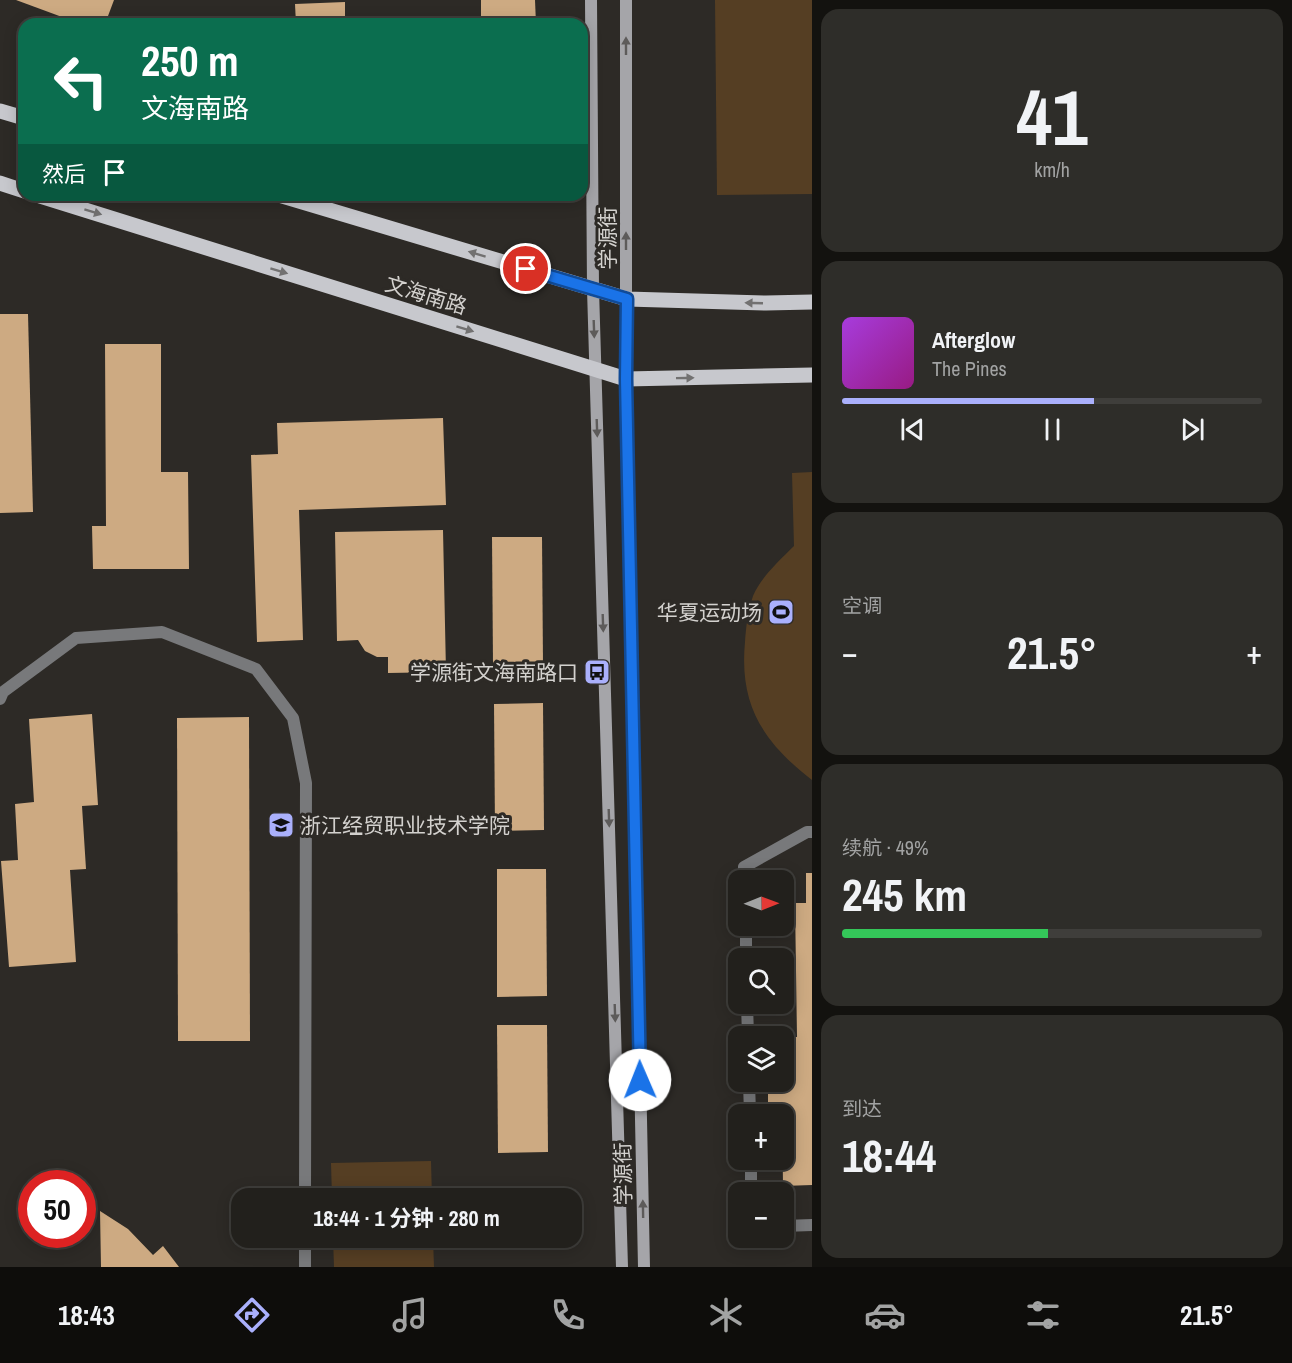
<!DOCTYPE html>
<html lang="zh">
<meta charset="utf-8">
<style>
:root{--surface:#22201c;--page:#2e2d29;--text:#f1f3f6;--muted:#a2a3a3;--line:#3f3e3b;--accent:#aab0fc}
body{margin:0;font-family:"Archivo Narrow","Noto Sans SC",sans-serif;background:var(--page);color:var(--text);height:100vh;display:flex;flex-direction:column;font-size:22px;white-space:nowrap}
*{box-sizing:border-box;margin:0}
p{font-size:20px;color:var(--muted)}
.icon{flex:none;width:33px;height:33px;fill:none;stroke:currentColor;stroke-width:2;stroke-linecap:round;stroke-linejoin:round}
.map{position:relative;flex:1;overflow:hidden}
.panel{display:flex;flex-direction:column;gap:9px;padding:9px;background:#13120f;width:480px}
.panel>*{flex:none}
.hud{position:absolute;left:18px;top:18px;width:570px;height:183px;border-radius:18px;box-shadow:0 3px 15px #0003,0 0 0 2px var(--line);background:#0b6e4f;color:#fff;overflow:hidden}
.needle{width:39px;rotate:89deg}
.fabs{position:absolute;left:728px;top:870px;display:grid;gap:12px}
.fabs a{display:grid;place-items:center;width:66px;height:66px;border-radius:12px;background:var(--surface);box-shadow:0 3px 15px #0003,0 0 0 2px var(--line);font-size:30px}
.speed{position:absolute;left:18px;top:1170px;display:flex;gap:12px;font-size:30px;font-weight:700;text-align:center}
.speed>*{display:grid;place-content:center;width:78px;height:78px;border-radius:50%;background:var(--surface);box-shadow:0 3px 15px #0003,0 0 0 2px var(--line);line-height:1}
.speed .limit{border:9px solid #d22;background:#fff;color:#111}
.pin{position:absolute;display:grid;place-items:center;width:51px;height:51px;color:#fff;margin:-26px;border:3px solid #fff;border-radius:50%;box-shadow:0 2px 6px #0007}
.me{position:absolute;width:66px;margin:-33px;rotate:359deg;stroke-linejoin:round;filter:drop-shadow(0 0 4px #0008)}
.turn{display:flex;align-items:center;gap:21px;height:126px;padding:0 24px;font-size:27px}
.turn .icon{width:78px;height:78px;stroke-width:2.5}
.turn b{display:block;font-size:42px;line-height:51px}
.then{display:flex;align-items:center;height:57px;padding:0 24px;background:#0003;gap:12px;font-size:22px}
.big{font-size:45px;font-weight:700;line-height:1.1}
.panel .card{flex:1;display:flex;flex-direction:column;justify-content:center;gap:9px;min-width:0;padding:0 21px;border-radius:18px;background:var(--page)}
.panel .dial{align-items:center;gap:0}
.dial b{font-size:78px;line-height:1}
.song{display:flex;align-items:center;gap:18px}
.cover{width:72px;height:72px;border-radius:9px;background:linear-gradient(135deg,hsl(280 70% 55%),hsl(310 70% 35%))}
.played{height:6px;border-radius:3px;background:linear-gradient(90deg,var(--accent) 60%,var(--line) 60%)}
.keys{display:flex;justify-content:space-around;direction:ltr}
.heat{display:flex;justify-content:space-between;align-items:center;font-size:33px;direction:ltr}
.charge{height:9px;border-radius:4px;background:linear-gradient(90deg,#34c759 49%,var(--line) 0)}
.trip{position:absolute;left:231px;top:1188px;width:351px;height:60px;border-radius:18px;background:var(--surface);box-shadow:0 3px 15px #0003,0 0 0 2px var(--line);font-weight:700;line-height:60px;text-align:center}
.tabs{display:flex;height:96px;justify-content:space-around;align-items:center;background:#0e0d0b;color:var(--muted)}
.tabs .icon{width:42px;height:42px}
.tabs .selected{color:var(--accent)}
.tabs b{font-size:27px;color:var(--text)}
main{display:flex;flex:1;min-height:0}
.map>svg:first-child{display:block}
.green{fill:#553e23}
.building{fill:#cdaa82}
.lines{fill:none;stroke-linecap:round;stroke-linejoin:round}
.minor{stroke:#78797b;stroke-width:12}
.secondary{stroke:#a5a5a9;stroke-width:12}
.primary{stroke:#c7c8cd;stroke-width:15}
.oneway{fill:#5d5b5a}
.oneway2{fill:#727171}
.route-casing{stroke:#114b97;stroke-width:15}
.route{stroke:#1a73e8;stroke-width:10}
.labels{text-anchor:middle;dominant-baseline:central;stroke-width:6;stroke-linejoin:round;paint-order:stroke}
.street-label{font-size:21px;fill:#d3d1ce;stroke:#2d2a26}
.poi-label{font-size:21px;fill:#d3d1ce;stroke:#2d2a26;text-anchor:end}
</style>
<main>
<div class="map">
<svg width="812" height="1267" viewBox="0 0 812 1267">
<rect width="100%" height="100%" fill="#2d2a26"/>
<g class="green">
<path d="M715 0H812V194L717 195Z"/>
<path d="M812 472V780C763 742 739 705 745 642 746 627 748 610 753 596 762 576 779 561 794 546L792 473Z"/>
<path d="M431 1161 432 1198H332L331 1163Z"/>
<path d="M333 1238H433L434 1267H334Z"/>
</g>
<g class="building">
<path d="M16 0H114L105 24H81Z"/>
<path d="M481 0H535L536 24H481Z"/>
<path d="M345 2V24H296L295 4Z"/>
<path d="M0 314H28L33 512 0 513Z"/>
<path d="M105 344H161V472H188L189 569H93L92 526H106Z"/>
<path d="M443 418 446 505 299 510 303 640 257 642 251 455 278 454 277 423Z"/>
<path d="M443 530 446 672 388 673V657H377L365 651 358 640 337 641 335 532Z"/>
<path d="M492 537H542L543 664H493Z"/>
<path d="M543 703 544 830 495 831 494 704Z"/>
<path d="M92 714 98 805 82 806 86 869 70 870 76 962 9 967 1 861 18 860 15 804 34 802 29 719Z"/>
<path d="M249 717 250 1041H178L177 718Z"/>
<path d="M497 869H546L547 996 497 997Z"/>
<path d="M806 873H812V1185L783 1186 782 1105H768V1082H783V1037H797L795 903H806Z"/>
<path d="M497 1025H547L548 1152 498 1153Z"/>
<path d="M100 1211 128 1229 153 1255 163 1246 179 1267H101Z"/>
</g>
<g class="lines">
<g class="minor">
<path d="M0 699 3 692 76 638 162 632 256 669 293 718 306 783 305 1198"/>
<path d="M745 880 744 867 807 832H812"/>
<path d="M746 926V958"/>
<path d="M747 1004 748 1036"/>
<path d="M749 1082 750 1114"/>
<path d="M751 1160V1192"/>
<path d="M783 1226 812 1225"/>
<path d="M305 1267V1238"/>
</g>
<g class="secondary">
<path d="M591 0 593 289 622 1267"/>
<path d="M626 0V379L644 1267"/>
</g>
<g class="primary">
<path d="M0 111 24 118"/>
<path d="M0 183 24 191"/>
<path d="M37 195 626 379 812 375"/>
<path d="M279 195 627 299 766 303 812 302"/>
</g>
</g>
<defs><path id="oneway-solid" d="M-6-.8H1V-3.2L6.5 0L1 3.2V.8H-6Z" transform="scale(1.5)"/></defs>
<g class="oneway">
<use href="#oneway-solid" transform="translate(626 46) rotate(-90)"/>
<use href="#oneway-solid" transform="translate(626 241) rotate(-90)"/>
<use href="#oneway-solid" transform="translate(594 329) rotate(88)"/>
<use href="#oneway-solid" transform="translate(597 428) rotate(88)"/>
<use href="#oneway-solid" transform="translate(603 623) rotate(88)"/>
<use href="#oneway-solid" transform="translate(609 818) rotate(88)"/>
<use href="#oneway-solid" transform="translate(615 1013) rotate(88)"/>
<use href="#oneway-solid" transform="translate(643 1209) rotate(-91)"/>
</g>
<g class="oneway2">
<use href="#oneway-solid" transform="translate(93 212) rotate(17)"/>
<use href="#oneway-solid" transform="translate(477 254) rotate(-163)"/>
<use href="#oneway-solid" transform="translate(279 271) rotate(17)"/>
<use href="#oneway-solid" transform="translate(754 303) rotate(-178)"/>
<use href="#oneway-solid" transform="translate(465 329) rotate(17)"/>
<use href="#oneway-solid" transform="translate(685 378) rotate(-1)"/>
</g>
<g class="lines">
<g class="route-casing">
<path id="route" d="M526 269 627 299 626 379 640 1080"/>
</g>
<use href="#route" class="route"/>
</g>
<defs>
<g id="stadium-square" transform="scale(1.35)"><rect x="-9" y="-9" width="18" height="18" rx="4" fill="#aab0fc" stroke="#2d2a26"/><path d="M0-5a6.5 5 0 1 0 0 10a6.5 5 0 1 0 0-10ZM-3.5-1.8h7v3.6h-7Z" fill="#111"/></g>
<g id="bus-square" transform="scale(1.35)"><rect x="-9" y="-9" width="18" height="18" rx="4" fill="#aab0fc" stroke="#2d2a26"/><path d="M-5-6H5V4H4V6H2V4H-2V6H-4V4H-5ZM-3.5-4V0h7V-4ZM-3.5 1.2v1.5H-2V1.2ZM2 1.2v1.5H3.5V1.2Z" fill="#111"/></g>
<g id="university-square" transform="scale(1.35)"><rect x="-9" y="-9" width="18" height="18" rx="4" fill="#aab0fc" stroke="#2d2a26"/><path d="M0-5L7-2L0 1L-7-2ZM-4 1L0 2.5L4 1V4Q0 6-4 4Z" fill="#111"/></g>
</defs>
<g fill-rule="evenodd">
<use href="#stadium-square" x="781" y="612"/>
<use href="#bus-square" x="597" y="672"/>
<use href="#university-square" x="281" y="825"/>
</g>
<g class="labels">
<g class="street-label">
<text transform="translate(607 238) rotate(-90)">学源街</text>
<text transform="translate(426 295) rotate(17)">文海南路</text>
<text transform="translate(623 1174) rotate(-91)">学源街</text>
</g>
<g class="poi-label">
<text x="762" y="612">华夏运动场</text>
<text x="578" y="672">学源街文海南路口</text>
<text x="300" y="825" text-anchor="start">浙江经贸职业技术学院</text>
</g>
</g>
</svg>
<div class="fabs">
<a><svg class="needle" viewBox="-14 -14 28 28"><path d="M0-13l5 13h-10z" fill="#e53935"/><path d="M0 13l5-13h-10z" fill="#a2a3a3"/></svg></a>
<a><svg class="icon" aria-label="search" viewBox="0 0 24 24"><circle cx="10" cy="10" r="6"/><path d="M15 15l6 6"/></svg></a>
<a><svg class="icon" aria-label="layers" viewBox="0 0 24 24"><path d="M12 4l9 5-9 5-9-5zM3 14l9 5 9-5"/></svg></a>
<a>+</a>
<a>−</a>
</div>
<div class="speed"><div class="limit">50</div></div>
<div class="pin" style="left:526px;top:269px;background:#d93025"><svg class="icon" aria-label="arrive" viewBox="0 0 24 24"><path d="M6 21V4h12l-3 4 3 4H6"/></svg></div>
<svg class="me" style="left:640px;top:1080px" viewBox="-20 -20 40 40"><circle r="19" fill="#fff"/><path d="M0-13L10 11 0 6-10 11z" fill="#1a73e8"/></svg>
<div class="trip">18:44 · 1 分钟 · 280 m</div>
<div class="hud">
<div class="turn"><svg class="icon" aria-label="left" viewBox="0 0 24 24"><path d="M17 20v-9H6M10 6l-5 5 5 5"/></svg><div><b>250 m</b>文海南路</div></div>
<div class="then">然后<svg class="icon" aria-label="arrive" viewBox="0 0 24 24"><path d="M6 21V4h12l-3 4 3 4H6"/></svg></div>
</div>
</div>
<section class="panel">
<div class="card dial"><b>41</b><p>km/h</p></div>
<div class="card">
<div class="song"><i class="cover"></i><div><b>Afterglow</b><p>The Pines</p></div></div>
<div class="played"></div>
<div class="keys"><svg class="icon" aria-label="previous" viewBox="0 0 24 24"><path d="M18 5L8 12l10 7zM5 5v14"/></svg><svg class="icon" aria-label="pause" viewBox="0 0 24 24"><path d="M8 5v14M16 5v14"/></svg><svg class="icon" aria-label="next" viewBox="0 0 24 24"><path d="M6 5l10 7-10 7zM19 5v14"/></svg></div>
</div>
<div class="card"><p>空调</p>
<div class="heat"><a>−</a><b class="big">21.5°</b><a>+</a></div>
</div>
<div class="card"><p>续航 · 49%</p><b class="big">245 km</b><div class="charge"></div></div>
<div class="card"><p>到达</p><b class="big">18:44</b></div>
</section>
</main>
<nav class="tabs">
<b>18:43</b>
<svg class="icon selected" aria-label="directions" viewBox="0 0 24 24"><path d="M12 3l9 9-9 9-9-9zM9 14v-3h6M13 9l2 2-2 2"/></svg>
<svg class="icon" aria-label="music" viewBox="0 0 24 24"><path d="M9 18V5l10-2v13"/><circle cx="6" cy="18" r="3"/><circle cx="16" cy="16" r="3"/></svg>
<svg class="icon" aria-label="phone" viewBox="0 0 24 24"><path d="M5 4h4l2 5-3 2q2 4 5 5l2-3 5 2v4C11 20 4 13 5 4z"/></svg>
<svg class="icon" aria-label="climate" viewBox="0 0 24 24"><path d="M12 3v18M4 7l16 10M4 17L20 7"/></svg>
<svg class="icon" aria-label="car" viewBox="0 0 24 24"><path d="M5 17H2v-5l4-1 3-4h7l3 4 3 1v5h-3M9 17h6M6 11h13"/><circle cx="7" cy="17" r="2"/><circle cx="17" cy="17" r="2"/></svg>
<svg class="icon" aria-label="filters" viewBox="0 0 24 24"><path d="M4 7h16M4 17h16"/><circle cx="9" cy="7" r="2"/><circle cx="15" cy="17" r="2"/></svg>
<b>21.5°</b>
</nav>
